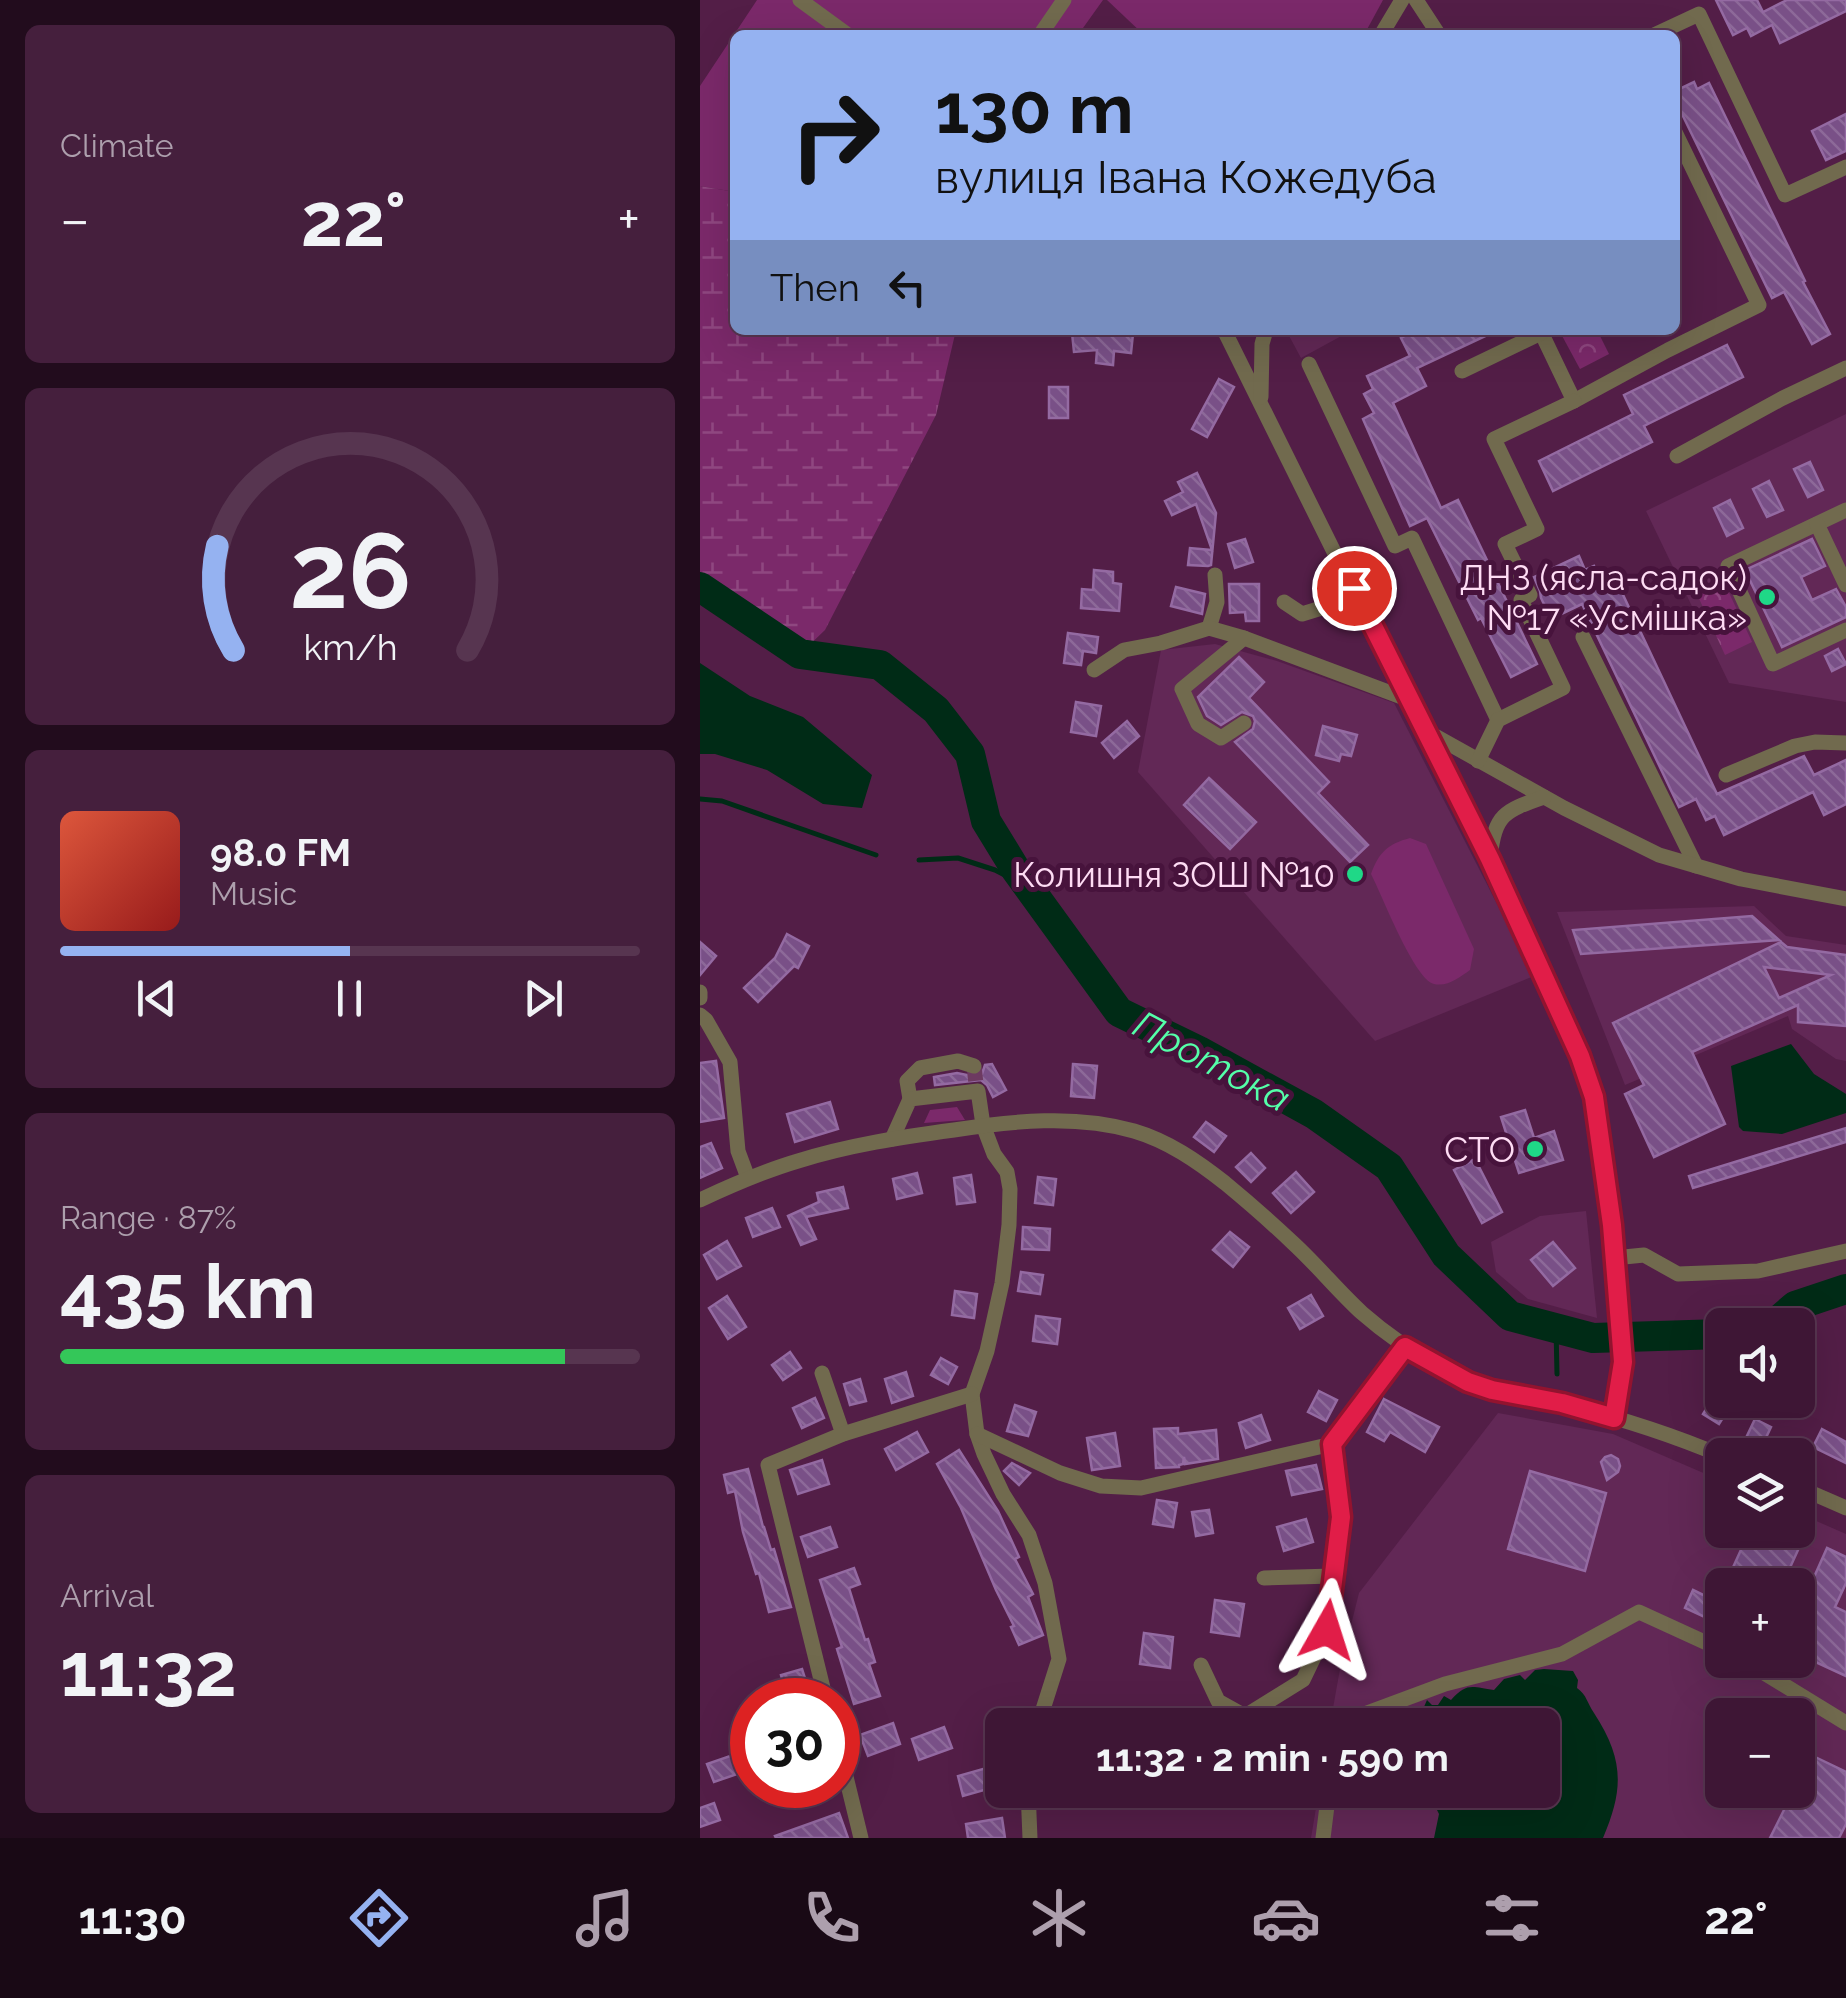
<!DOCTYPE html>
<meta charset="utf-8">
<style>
:root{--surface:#3e1635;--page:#451f3d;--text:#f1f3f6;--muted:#ad9fad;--line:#573550;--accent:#95b2f1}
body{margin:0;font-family:Raleway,sans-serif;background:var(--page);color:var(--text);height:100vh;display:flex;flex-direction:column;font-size:38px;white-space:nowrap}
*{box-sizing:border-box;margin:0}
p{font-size:32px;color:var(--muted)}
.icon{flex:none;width:55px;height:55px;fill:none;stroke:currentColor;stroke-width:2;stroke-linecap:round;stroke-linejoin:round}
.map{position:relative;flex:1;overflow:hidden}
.details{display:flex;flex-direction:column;gap:25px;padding:25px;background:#220c1d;width:700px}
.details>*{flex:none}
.guide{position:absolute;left:30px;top:30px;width:950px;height:305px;border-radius:15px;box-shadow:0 10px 40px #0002,0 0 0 2px var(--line);background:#95b2f1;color:#111;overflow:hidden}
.controls{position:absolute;left:1005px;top:1308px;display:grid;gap:20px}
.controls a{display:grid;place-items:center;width:110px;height:110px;border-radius:15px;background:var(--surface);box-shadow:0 10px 40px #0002,0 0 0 2px var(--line);font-size:50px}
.speed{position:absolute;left:30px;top:1678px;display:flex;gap:20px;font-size:50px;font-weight:700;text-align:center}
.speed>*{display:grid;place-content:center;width:130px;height:130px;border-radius:50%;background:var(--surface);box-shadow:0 10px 40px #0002,0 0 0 2px var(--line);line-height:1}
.speed .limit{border:15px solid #d22;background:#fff;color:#111}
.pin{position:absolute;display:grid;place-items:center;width:85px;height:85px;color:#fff;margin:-42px;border:5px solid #fff;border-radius:50%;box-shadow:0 2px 10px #0007}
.me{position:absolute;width:110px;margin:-55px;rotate:6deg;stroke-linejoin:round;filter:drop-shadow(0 0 8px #0008)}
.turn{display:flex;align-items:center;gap:35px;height:210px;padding:0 40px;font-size:45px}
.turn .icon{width:130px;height:130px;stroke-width:2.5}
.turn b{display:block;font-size:70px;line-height:85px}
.then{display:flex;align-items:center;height:95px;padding:0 40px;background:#0003;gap:20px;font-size:38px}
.big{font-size:75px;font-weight:700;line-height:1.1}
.details .widget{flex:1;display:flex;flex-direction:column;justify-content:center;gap:15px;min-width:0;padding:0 35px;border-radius:15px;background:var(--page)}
.details .dial{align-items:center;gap:0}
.dial svg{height:260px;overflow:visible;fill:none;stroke:var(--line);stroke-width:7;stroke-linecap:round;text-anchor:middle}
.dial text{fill:var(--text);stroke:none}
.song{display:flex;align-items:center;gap:30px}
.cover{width:120px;height:120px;border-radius:15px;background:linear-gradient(135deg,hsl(10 70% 55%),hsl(0 70% 35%))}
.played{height:10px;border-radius:5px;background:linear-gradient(90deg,var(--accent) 50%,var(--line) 50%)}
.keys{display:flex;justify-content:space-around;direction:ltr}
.heat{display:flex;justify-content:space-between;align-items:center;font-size:55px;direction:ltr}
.charge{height:15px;border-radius:8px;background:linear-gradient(90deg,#34c759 87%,var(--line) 0)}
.trip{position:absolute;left:285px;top:1708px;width:575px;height:100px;border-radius:15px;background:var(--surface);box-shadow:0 10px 40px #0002,0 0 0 2px var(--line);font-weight:700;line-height:100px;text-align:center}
.dock{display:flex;height:160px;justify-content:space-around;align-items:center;background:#190915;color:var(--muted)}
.dock .icon{width:70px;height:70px}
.dock .current{color:var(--accent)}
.dock b{font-size:45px;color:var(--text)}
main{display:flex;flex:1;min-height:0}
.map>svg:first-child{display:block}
.built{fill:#622856;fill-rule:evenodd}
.green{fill:#7b296a}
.forest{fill:url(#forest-crowns)}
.wetland{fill:url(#wetland-marsh)}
.water{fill:#002b16}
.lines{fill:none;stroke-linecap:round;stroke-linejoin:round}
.stream{stroke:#002b16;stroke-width:5}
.river{stroke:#002b16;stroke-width:30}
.building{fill:url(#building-back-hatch);stroke:#946aa2;stroke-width:2.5;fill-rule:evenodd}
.minor-tunnel{stroke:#6d3a61;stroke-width:15;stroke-dasharray:15 8;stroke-linecap:butt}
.minor{stroke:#716a4e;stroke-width:15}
.route-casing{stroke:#92132f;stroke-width:25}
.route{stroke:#e11d48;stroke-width:18}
.poi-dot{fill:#1fd887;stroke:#47133c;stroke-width:4}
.labels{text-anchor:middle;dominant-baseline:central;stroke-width:10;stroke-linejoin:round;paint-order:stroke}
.poi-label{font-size:35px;fill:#fedcf4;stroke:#47133c;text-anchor:end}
.water-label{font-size:38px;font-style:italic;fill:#54ffa9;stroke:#47133c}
</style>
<main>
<section class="details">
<div class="widget"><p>Climate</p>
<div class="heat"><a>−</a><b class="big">22°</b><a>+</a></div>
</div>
<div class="widget dial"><svg viewBox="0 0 100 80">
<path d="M14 69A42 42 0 1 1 86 69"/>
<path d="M14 69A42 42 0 0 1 9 37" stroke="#95b2f1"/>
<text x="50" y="56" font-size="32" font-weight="700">26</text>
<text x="50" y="72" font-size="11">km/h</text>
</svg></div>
<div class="widget">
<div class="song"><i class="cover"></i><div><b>98.0 FM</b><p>Music</p></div></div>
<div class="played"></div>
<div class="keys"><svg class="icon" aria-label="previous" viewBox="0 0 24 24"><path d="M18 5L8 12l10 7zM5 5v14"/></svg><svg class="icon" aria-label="pause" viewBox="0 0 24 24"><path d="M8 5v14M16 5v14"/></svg><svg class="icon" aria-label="next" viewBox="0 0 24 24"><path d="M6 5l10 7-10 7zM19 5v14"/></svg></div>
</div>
<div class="widget"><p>Range · 87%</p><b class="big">435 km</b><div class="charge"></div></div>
<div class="widget"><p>Arrival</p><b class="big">11:32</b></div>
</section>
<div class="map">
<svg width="1146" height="1838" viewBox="0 0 1146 1838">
<defs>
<pattern id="forest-crowns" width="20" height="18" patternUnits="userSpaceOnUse" patternTransform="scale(2.5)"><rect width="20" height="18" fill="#7b296a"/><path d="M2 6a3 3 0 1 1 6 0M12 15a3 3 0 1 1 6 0" fill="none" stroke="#8f4780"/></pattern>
<pattern id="wetland-marsh" width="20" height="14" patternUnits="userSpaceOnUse" patternTransform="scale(2.5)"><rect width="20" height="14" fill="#7b296a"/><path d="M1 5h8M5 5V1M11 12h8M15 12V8" fill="none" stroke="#8f4780"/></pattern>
<pattern id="building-back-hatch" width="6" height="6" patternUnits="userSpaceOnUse" patternTransform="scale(2.5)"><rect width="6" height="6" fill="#795087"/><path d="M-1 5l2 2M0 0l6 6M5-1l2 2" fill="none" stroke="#8d6999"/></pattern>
</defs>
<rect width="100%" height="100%" fill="#531e47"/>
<g class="built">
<path d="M591 330H643L645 334 601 358 587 332Z"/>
<path d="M1146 414V702L1029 683 946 511Z"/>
<path d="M515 644 577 661 694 703 834 976 675 1041 438 772 461 650Z"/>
<path d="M1054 906 1086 936 1146 945V1061L1136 1059 1092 1029 1088 1016 925 1085 857 912Z"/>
<path d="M886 1211 897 1318 828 1299 796 1272 791 1242 840 1216Z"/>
<path d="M798 1413 913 1434 1022 1481V1530H1098V1513L1146 1534V1838H611L619 1790H842V1725H630L640 1669 659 1593ZM1022 1585H1098V1660H1022ZM1022 1715H1098V1790H1022Z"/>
</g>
<g class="green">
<path d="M57 0H403L378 35H35V192L0 186V86Z"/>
<path d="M407 0H683L664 35H444Z"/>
<path d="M710 838 726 844 774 949 770 970C760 977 748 987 734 984 714 979 682 895 671 874 679 852 688 844 710 838Z"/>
<path d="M257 1107 265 1120 224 1123 230 1110Z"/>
</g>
<g class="forest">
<path d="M864 330H897L909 354 880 369 860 332Z"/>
<path d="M1023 580 1052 642 1025 655 996 592Z"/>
</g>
<path class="wetland" d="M0 186 35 192V330H256L236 415 125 630 100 654 0 587Z"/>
<g class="water">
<path d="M0 663 50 696 103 717 172 775 162 808 123 804 67 770 15 754H0Z"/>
<path d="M1091 1044 1114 1074 1146 1094V1113L1082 1134 1043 1131 1039 1127 1031 1066Z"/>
<path d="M844 1669 873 1671 878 1680 877 1688C887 1695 887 1703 894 1713 924 1759 924 1789 903 1838H734L739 1814 727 1790H842V1725H724L720 1716 727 1700 732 1705H738L744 1696 751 1700C767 1682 772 1687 794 1690L804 1679 820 1675 825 1680 835 1670Z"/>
</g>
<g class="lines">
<g class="stream">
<path d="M0 799 22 801 176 855"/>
<path d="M219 860 258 858 295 870 328 887"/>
<path d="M856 1328 857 1374"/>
</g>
<g class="river">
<path d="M0 587 100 654 180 665 236 710 270 754 286 821 316 870 419 1012 499 1051 614 1114 689 1167 746 1255 810 1316 893 1338 1022 1334"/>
<path d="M1073 1325 1095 1306 1146 1289"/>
</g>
</g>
<g class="building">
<path d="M1016 0H1057L1063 12 1087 0H1146V11L1080 43 1072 25 1051 36 1047 28 1033 35Z"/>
<path d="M994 82 997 89 1009 83 1105 281 1103 282 1130 334 1112 344 1084 292 1072 298 980 110 975 112V91Z"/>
<path d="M1146 114V151L1126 160 1112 131Z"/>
<path d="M716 330H798L717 368 726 386 693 403 741 508 758 500 837 664 811 677 781 618 778 620 727 518 710 526 663 419 674 413 664 394 673 389 667 376 710 356 701 338Z"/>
<path d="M399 331 433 334 431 353 414 351 413 365 396 363 397 350 374 352 372 333Z"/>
<path d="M1027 345 1043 377 944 426 952 442 853 491 839 461 933 414 924 395Z"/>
<path d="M519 379 534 387 507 437 492 429Z"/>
<rect x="349" y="387" width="19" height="31"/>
<path d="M1110 462 1123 490 1108 497 1094 469Z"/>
<path d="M497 473 516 513 511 565 508 566 488 565 490 548 512 550 496 504 472 515 465 501 483 492 478 482Z"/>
<path d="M1069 481 1083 510 1067 517 1053 489Z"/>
<path d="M1030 500 1043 528 1027 536 1014 508Z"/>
<path d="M545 539 553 562 535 568 528 544Z"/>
<path d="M1112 539 1125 566 1101 577 1112 600 1136 589 1146 607V617L1082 647 1045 570Z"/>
<path d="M879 556 885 570 894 566 903 586 916 580 1017 794 1104 756 1114 775 1146 760V804L1124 815 1113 792 1024 835 1015 816 1006 820 996 799 979 807 882 604 851 619 841 598 840 591 834 577Z"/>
<path d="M394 570 413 572V583L421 584 419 611 381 608 382 589 393 590Z"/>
<path d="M529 584H559V621H546L545 612 530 613Z"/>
<path d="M476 587 505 594 502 614 471 606Z"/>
<path d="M368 633 398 637 396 653 383 651 381 665 364 663Z"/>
<path d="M1138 649 1146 664 1132 671 1125 656Z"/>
<path d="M539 657 564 682 549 698 629 782 618 793 668 845 650 862 535 742 553 729 555 721 553 716 542 712 521 725 507 716 498 697Z"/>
<path d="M376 702 401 706 396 736 371 732Z"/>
<path d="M427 721 439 736 414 758 402 743Z"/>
<path d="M623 726 657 735 651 756 641 754 639 761 616 755Z"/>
<path d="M509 778 556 822 530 849 484 805Z"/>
<path d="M1052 916 1079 940 881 954 873 930Z"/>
<path d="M87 934 109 946 98 968 94 966 58 1002 44 988 75 958Z"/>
<path d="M0 942 16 956 0 975Z"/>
<path d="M1081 942 1087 947 1146 955V1026L1098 1022V1005L992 1052 1025 1124 954 1157 925 1094 944 1085 913 1023ZM1064 967 1131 975 1079 998Z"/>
<path d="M16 1061 24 1118 0 1122V1063Z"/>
<path d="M292 1064 306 1090 293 1097 287 1085 281 1080 235 1085 234 1077 257 1073 277 1077 282 1074 285 1065Z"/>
<path d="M373 1064 397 1066 394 1098 371 1096Z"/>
<path d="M130 1102 138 1129 95 1142 87 1114Z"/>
<path d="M825 1110 834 1138 854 1131 863 1160 819 1173 801 1117Z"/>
<path d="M506 1122 526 1136 514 1152 494 1137Z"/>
<path d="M1146 1128V1142L993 1188 989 1176Z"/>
<path d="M11 1143 22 1168 0 1178V1147Z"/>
<path d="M551 1153 565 1168 551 1182 536 1167Z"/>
<path d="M775 1159 802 1212 782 1223 754 1170Z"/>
<path d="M596 1172 614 1192 591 1213 573 1193Z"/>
<path d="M217 1173 222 1193 197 1199 193 1179Z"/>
<path d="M271 1175 275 1202 257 1204 254 1178Z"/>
<path d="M338 1177 356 1179 353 1205 335 1203Z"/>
<path d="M143 1187 148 1208 106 1217 116 1239 101 1245 88 1216 119 1202 117 1193Z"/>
<path d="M72 1208 80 1227 53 1237 46 1218Z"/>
<path d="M323 1227 350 1229 349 1250 322 1249Z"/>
<path d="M530 1232 549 1247 533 1267 513 1250Z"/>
<path d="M27 1241 41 1266 17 1279 4 1255Z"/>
<path d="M853 1242 875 1268 853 1286 831 1260Z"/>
<path d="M321 1272 343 1275 340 1294 318 1291Z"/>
<path d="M255 1291 277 1294 274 1318 252 1315Z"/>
<path d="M611 1295 623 1316 600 1329 588 1308Z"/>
<path d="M27 1296 46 1327 28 1339 9 1308Z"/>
<path d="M336 1316 360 1319 357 1344 333 1341Z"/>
<path d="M90 1352 101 1368 83 1380 72 1365Z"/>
<path d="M241 1358 257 1367 248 1384 231 1375Z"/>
<path d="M206 1372 213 1396 192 1403 185 1379Z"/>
<path d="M160 1379 166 1401 150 1405 144 1384Z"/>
<path d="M1022 1383V1400H1034L1019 1424 1003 1414Z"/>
<path d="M619 1391 637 1400 626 1421 608 1412Z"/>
<path d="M115 1398 124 1418 102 1428 93 1408Z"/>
<path d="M684 1399 739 1427 725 1452 690 1432 684 1441 667 1432Z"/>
<path d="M315 1405 336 1412 328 1436 307 1431Z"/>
<path d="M561 1415 570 1440 546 1448 539 1423Z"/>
<path d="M1055 1419 1071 1427 1062 1446 1046 1438Z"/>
<path d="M478 1428V1434L516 1430 518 1459 485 1464 484 1457 483 1464 479 1465V1467L456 1468 454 1429Z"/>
<path d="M1122 1429 1146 1442V1463L1113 1447Z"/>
<path d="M217 1432 228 1452 196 1470 185 1449Z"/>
<path d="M415 1433 420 1466 392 1470 387 1438Z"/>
<path d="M259 1450 298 1511 319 1557 315 1559 333 1594 328 1597 343 1635 319 1645 311 1627 314 1626 296 1590 261 1508 237 1464Z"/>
<path d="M911 1455 918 1459 920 1466 918 1472 907 1480 901 1462 905 1457Z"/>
<path d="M122 1460 129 1484 98 1494 90 1470Z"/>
<path d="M312 1463 330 1473 319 1485 304 1471Z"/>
<path d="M616 1465 622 1489 592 1495 586 1471Z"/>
<path d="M48 1469 63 1527H64L71 1550 74 1549 91 1607 69 1612 59 1573 56 1574 43 1532 35 1491 28 1493 24 1475Z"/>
<path d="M830 1471 906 1493 885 1571 808 1549Z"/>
<path d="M457 1500 477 1503 473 1527 453 1524Z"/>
<path d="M509 1510 513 1533 496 1536 492 1512Z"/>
<path d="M606 1519 613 1542 584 1551 577 1527Z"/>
<path d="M130 1527 137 1547 108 1557 101 1537Z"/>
<path d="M1050 1530H1088L1104 1537 1082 1585H1025Z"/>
<path d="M1127 1548 1146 1557V1583L1135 1607 1146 1612V1676L1098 1654V1613Z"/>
<path d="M154 1568 160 1584 149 1588 165 1640 168 1639 175 1662 169 1664 180 1696 154 1704 137 1649 142 1647 120 1580Z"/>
<path d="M993 1590 1022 1604V1625L985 1608Z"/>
<path d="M515 1600 544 1604 539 1636 511 1632Z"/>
<path d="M444 1633 473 1637 470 1668 440 1664Z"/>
<path d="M102 1669 109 1691 88 1698 81 1675Z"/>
<path d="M465 1710 484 1714 483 1725H462Z"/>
<path d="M606 1710 616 1725H584Z"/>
<path d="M193 1723 200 1744 168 1756 160 1735Z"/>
<path d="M244 1727 252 1748 219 1760 212 1739Z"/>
<path d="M33 1755 40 1773 14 1782 7 1764Z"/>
<path d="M1111 1755 1146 1772V1824L1139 1838H1070L1094 1790H1098V1782Z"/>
<path d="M290 1767 295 1787 263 1796 258 1776Z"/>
<path d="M14 1803 20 1820 0 1827V1808Z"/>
<path d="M139 1813 148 1838H76L75 1836Z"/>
<path d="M302 1818 305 1838H268L266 1824Z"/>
</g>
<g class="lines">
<path class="minor-tunnel" d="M274 1066 276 1084"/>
<g class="minor">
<path d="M100 0 148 35"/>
<path d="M716 0 739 35"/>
<path d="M340 35 364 0"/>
<path d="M681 35 702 0"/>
<path d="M954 35 999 14 1085 195 1146 167"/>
<path d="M524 330 707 699 750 777 887 1076 898 1115 919 1306 923 1362 914 1418"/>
<path d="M840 330 874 401 968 350 1059 305 975 132"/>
<path d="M609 364 695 546 712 538 798 720"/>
<path d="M762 371 841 333"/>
<path d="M561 397 562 344 566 330"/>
<path d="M977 456 1081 399 1146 368"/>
<path d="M1146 510 1028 566 1073 664 1146 630"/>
<path d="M1117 524 1146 585"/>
<path d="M584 602 602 614 628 606 654 588"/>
<path d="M509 628 517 602 515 575"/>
<path d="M883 637 996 866"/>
<path d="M544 638 707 699"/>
<path d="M394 670 424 650 461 643 509 628 544 638 482 689 498 724 521 738 544 723"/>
<path d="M728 732 864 808 959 855 1041 879 1146 899"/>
<path d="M778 761 798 720 863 688 821 600 830 595 805 544 837 529 794 439 874 401"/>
<path d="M1026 775 1095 746 1115 742 1146 743"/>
<path d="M790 858C795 814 804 811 844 797"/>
<path d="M0 992V998"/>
<path d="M0 1015 6 1020 30 1062 38 1151 48 1178"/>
<path d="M210 1099 207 1081 220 1068 258 1061 274 1066"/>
<path d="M192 1139 210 1099 278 1091 283 1125 294 1154 307 1172 310 1189 309 1225 302 1283 287 1351 272 1394 277 1434 284 1454 303 1494 329 1535 345 1583 359 1659 338 1725"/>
<path d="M0 1200C32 1185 64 1171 98 1161 149 1145 202 1137 254 1130 312 1121 376 1114 434 1131 468 1141 497 1161 525 1183 548 1202 571 1222 593 1243 617 1265 638 1291 662 1313 687 1335 714 1353 742 1369 785 1393 820 1392 865 1404 919 1418 971 1434 1022 1456"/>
<path d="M914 1258 944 1255 978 1274 1058 1271 1146 1251"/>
<path d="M122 1373 143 1434"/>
<path d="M277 1434 360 1473 401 1486 441 1488 632 1444"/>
<path d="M1098 1487 1146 1508"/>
<path d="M564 1578 633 1576"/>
<path d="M1043 1660 1146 1723"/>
<path d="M501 1665 518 1701 545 1716"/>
<path d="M126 1700 68 1465 143 1434 272 1394"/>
<path d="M543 1725 545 1716 603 1680 627 1630 641 1517 632 1444 705 1347"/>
<path d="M660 1725 667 1713 745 1684 862 1654 939 1612 1022 1650"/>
<path d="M138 1744 161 1838"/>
<path d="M328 1790 330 1838"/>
<path d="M623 1838 629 1790"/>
</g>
</g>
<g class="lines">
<g class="route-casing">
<path id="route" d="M627 1630 641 1517 632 1444 705 1347 768 1382 792 1390 862 1403 914 1418 923 1362 912 1225 894 1097 880 1056 790 859 654 588"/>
</g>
<use href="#route" class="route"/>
</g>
<g class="poi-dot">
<circle cx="1067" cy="597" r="10"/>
<circle cx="655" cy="874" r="10"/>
<circle cx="835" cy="1149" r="10"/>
</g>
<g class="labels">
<g class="poi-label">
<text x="1047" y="577">ДНЗ (ясла-садок)<tspan x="1047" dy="40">№17 «Усмішка»</tspan></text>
<text x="635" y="874">Колишня ЗОШ №10</text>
<text x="815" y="1149">СТО</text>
</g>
<g class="water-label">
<text transform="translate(512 1061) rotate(28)">Протока</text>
</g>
</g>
</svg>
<div class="controls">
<a><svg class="icon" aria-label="sound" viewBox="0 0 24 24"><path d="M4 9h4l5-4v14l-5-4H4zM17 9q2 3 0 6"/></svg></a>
<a><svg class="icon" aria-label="layers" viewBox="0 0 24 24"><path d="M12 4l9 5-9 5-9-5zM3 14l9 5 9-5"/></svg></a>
<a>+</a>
<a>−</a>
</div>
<div class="speed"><div class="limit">30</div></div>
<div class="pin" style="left:654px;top:588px;background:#d93025"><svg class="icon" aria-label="arrive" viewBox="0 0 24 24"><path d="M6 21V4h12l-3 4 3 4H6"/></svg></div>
<svg class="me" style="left:627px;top:1630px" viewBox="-20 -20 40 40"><path d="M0-17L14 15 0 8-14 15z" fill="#e11d48" stroke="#fff" stroke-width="4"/></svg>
<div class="trip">11:32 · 2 min · 590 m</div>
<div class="guide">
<div class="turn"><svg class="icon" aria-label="right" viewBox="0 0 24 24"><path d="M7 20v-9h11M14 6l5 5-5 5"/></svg><div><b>130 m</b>вулиця Івана Кожедуба</div></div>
<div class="then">Then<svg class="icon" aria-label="left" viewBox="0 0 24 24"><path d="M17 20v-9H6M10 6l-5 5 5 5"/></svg></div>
</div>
</div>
</main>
<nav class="dock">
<b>11:30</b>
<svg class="icon current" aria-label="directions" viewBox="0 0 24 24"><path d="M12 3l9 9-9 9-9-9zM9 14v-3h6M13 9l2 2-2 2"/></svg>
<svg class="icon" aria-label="music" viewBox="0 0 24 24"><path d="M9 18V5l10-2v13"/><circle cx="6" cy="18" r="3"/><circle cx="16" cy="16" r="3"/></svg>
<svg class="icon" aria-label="phone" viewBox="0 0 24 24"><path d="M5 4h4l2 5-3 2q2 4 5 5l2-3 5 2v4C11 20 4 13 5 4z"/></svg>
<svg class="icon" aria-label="climate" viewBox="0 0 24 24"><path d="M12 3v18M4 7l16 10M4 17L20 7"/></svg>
<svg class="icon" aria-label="car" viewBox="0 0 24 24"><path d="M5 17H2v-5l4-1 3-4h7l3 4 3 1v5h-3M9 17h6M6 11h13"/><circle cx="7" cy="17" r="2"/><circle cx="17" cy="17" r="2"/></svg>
<svg class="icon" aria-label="filters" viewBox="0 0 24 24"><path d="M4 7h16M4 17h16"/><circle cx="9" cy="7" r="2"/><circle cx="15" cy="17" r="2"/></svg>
<b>22°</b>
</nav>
